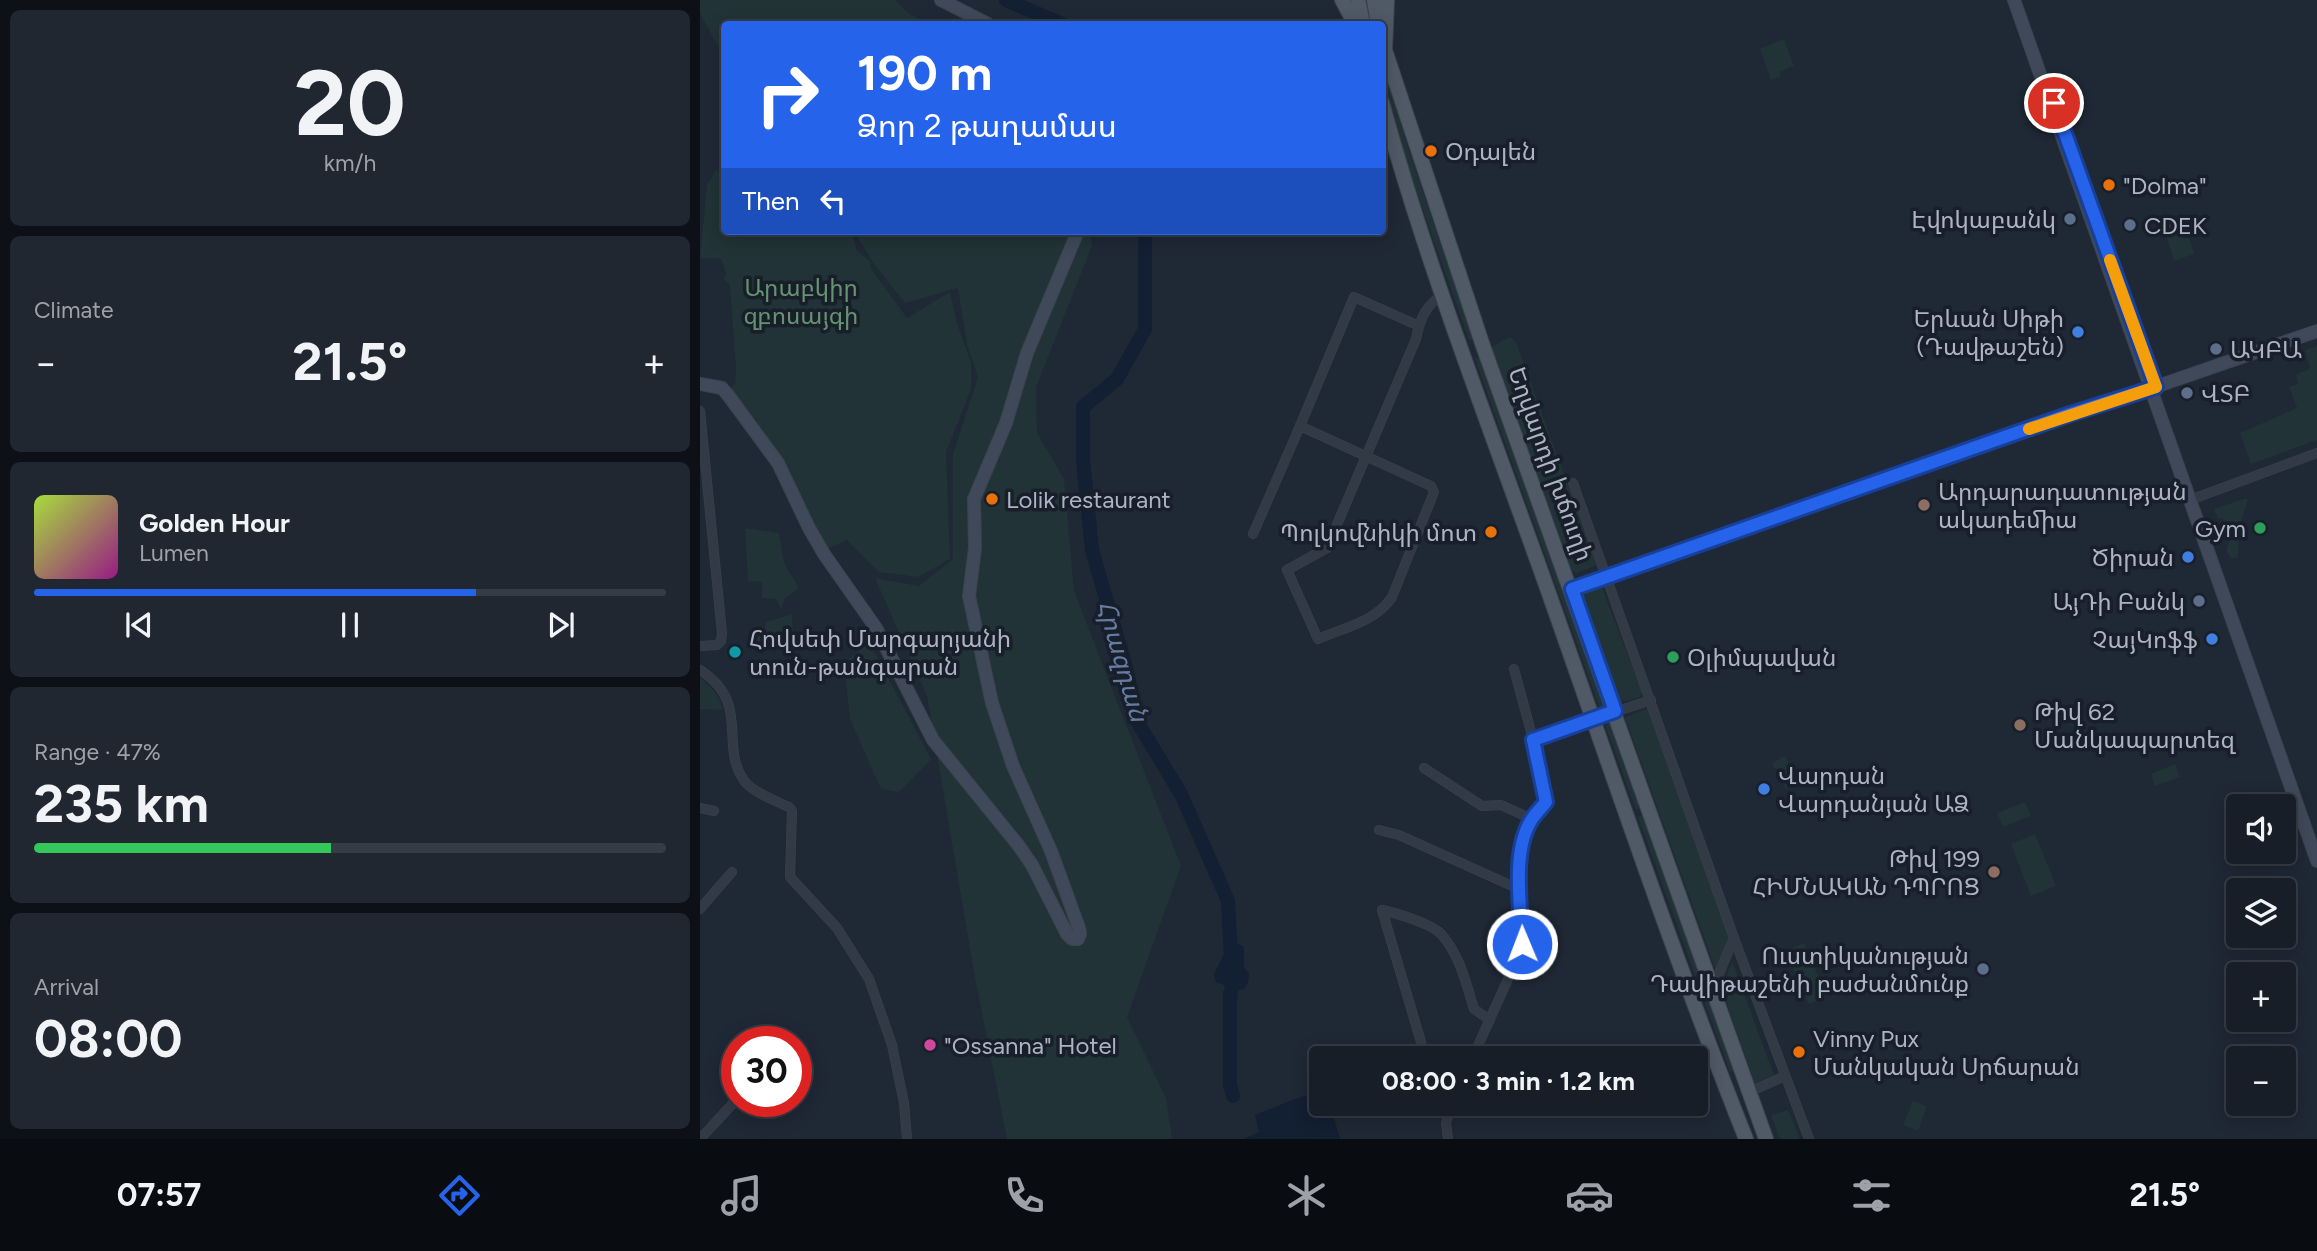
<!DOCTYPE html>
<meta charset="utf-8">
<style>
:root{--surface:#171e28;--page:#202730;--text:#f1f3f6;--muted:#9ea2a8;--line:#363c45;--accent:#2563eb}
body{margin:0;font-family:Figtree,"Noto Sans Armenian",sans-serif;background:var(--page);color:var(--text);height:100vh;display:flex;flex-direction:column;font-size:26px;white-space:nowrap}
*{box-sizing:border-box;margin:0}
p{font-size:23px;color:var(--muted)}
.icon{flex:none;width:38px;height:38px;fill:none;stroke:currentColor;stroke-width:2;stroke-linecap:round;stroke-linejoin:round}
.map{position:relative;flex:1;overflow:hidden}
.side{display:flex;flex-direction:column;gap:10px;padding:10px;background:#0d1016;width:700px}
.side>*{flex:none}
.banner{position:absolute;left:21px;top:21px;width:665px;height:214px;border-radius:7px;box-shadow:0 4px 18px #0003,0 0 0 2px var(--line);background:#2563eb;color:#fff;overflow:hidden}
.controls{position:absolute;left:1526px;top:794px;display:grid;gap:14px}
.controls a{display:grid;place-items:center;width:70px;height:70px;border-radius:7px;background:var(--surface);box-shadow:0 4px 18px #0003,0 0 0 2px var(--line);font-size:35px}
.speed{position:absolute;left:21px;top:1026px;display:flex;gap:14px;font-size:35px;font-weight:700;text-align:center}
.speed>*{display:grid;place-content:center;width:91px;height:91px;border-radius:50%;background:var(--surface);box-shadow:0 4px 18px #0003,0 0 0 2px var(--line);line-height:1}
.speed .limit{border:10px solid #d22;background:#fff;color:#111}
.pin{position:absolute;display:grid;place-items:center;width:60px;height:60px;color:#fff;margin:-30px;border:4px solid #fff;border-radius:50%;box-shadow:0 2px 7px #0007}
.me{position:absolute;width:77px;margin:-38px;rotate:359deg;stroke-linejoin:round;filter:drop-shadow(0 0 5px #0008)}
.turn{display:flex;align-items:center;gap:24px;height:147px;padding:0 21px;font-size:32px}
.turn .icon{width:91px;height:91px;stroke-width:2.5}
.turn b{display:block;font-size:49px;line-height:60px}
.then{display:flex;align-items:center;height:66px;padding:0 21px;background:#0003;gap:14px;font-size:26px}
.big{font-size:52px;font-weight:700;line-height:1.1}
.side .widget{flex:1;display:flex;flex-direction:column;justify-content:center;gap:10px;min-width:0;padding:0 24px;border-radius:10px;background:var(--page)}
.side .dial{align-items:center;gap:0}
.dial b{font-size:91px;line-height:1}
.song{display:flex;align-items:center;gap:21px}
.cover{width:84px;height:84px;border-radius:10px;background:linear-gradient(135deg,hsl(80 70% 55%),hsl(310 70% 35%))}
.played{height:7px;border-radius:4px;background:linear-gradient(90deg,var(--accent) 70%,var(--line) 70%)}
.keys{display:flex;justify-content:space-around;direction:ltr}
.heat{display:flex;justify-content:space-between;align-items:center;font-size:38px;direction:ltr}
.charge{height:10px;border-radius:5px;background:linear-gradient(90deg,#34c759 47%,var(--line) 0)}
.trip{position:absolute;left:609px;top:1046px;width:399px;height:70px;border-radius:7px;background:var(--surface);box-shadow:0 4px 18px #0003,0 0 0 2px var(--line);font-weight:700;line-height:70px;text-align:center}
.tabs{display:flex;height:112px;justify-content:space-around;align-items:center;background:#090c10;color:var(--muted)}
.tabs .icon{width:49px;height:49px}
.tabs .active{color:var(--accent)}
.tabs b{font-size:32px;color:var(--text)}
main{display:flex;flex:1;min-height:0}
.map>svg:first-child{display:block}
.green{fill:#213336}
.water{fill:#131f32}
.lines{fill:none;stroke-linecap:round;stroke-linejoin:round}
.river{stroke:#131f32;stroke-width:14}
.street-casing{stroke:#3c434f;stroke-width:10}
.secondary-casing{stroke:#3c434f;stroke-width:14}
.primary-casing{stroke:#3c434f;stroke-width:16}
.street{stroke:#323a46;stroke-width:9}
.secondary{stroke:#404959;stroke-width:12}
.primary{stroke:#505966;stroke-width:14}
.route-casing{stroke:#184099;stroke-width:18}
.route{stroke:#2563eb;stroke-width:12}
.slow{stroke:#f59e0b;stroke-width:12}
.food-dot{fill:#e8710a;stroke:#181f2a;stroke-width:2.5}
.service-dot{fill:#5c6f8a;stroke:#181f2a;stroke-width:2.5}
.shop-dot{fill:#3f7fe0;stroke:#181f2a;stroke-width:2.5}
.education-dot{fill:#8d6e63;stroke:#181f2a;stroke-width:2.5}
.leisure-dot{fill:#2e9e5b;stroke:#181f2a;stroke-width:2.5}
.culture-dot{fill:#0f9aa8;stroke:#181f2a;stroke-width:2.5}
.hotel-dot{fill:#d1479c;stroke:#181f2a;stroke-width:2.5}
.labels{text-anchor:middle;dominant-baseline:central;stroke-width:7;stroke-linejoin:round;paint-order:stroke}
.poi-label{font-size:24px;fill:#acb4c3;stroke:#181f2a;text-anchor:start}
.park-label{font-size:24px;fill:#649370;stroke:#181f2a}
.street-label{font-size:24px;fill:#acb4c3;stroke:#181f2a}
.water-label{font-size:26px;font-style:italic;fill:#647da3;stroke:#181f2a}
</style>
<main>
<section class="side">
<div class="widget dial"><b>20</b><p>km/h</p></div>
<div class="widget"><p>Climate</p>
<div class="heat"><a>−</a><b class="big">21.5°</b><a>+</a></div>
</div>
<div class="widget">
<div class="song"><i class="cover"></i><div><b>Golden Hour</b><p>Lumen</p></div></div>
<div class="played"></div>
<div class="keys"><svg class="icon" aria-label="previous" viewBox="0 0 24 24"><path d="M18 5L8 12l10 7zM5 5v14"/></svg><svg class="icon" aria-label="pause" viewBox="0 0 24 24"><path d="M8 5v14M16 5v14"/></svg><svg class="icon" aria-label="next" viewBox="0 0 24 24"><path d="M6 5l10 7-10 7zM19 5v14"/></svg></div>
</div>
<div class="widget"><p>Range · 47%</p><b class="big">235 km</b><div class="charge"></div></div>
<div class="widget"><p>Arrival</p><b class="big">08:00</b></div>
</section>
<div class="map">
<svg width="1617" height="1139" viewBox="0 0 1617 1139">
<rect width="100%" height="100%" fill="#1f2835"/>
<g class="green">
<path d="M0 0H195L208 13 230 24H24V58L0 13Z"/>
<path d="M1084 39 1094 66 1080 72 1081 76 1071 80 1060 49Z"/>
<path d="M682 59 709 151 773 339 769 340 703 153 683 82Z"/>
<path d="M16 170 24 177V231H151L157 251 170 261 171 269 207 318 250 292 257 323 271 363V389L246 452 250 559 218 577 179 572 147 540 125 550 87 475 90 473H86L54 422 58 419 51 420 27 390 35 384 36 368 30 285 24 279 26 273 21 258H0L7 185Z"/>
<path d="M1482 217 1494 254 1474 261 1462 223Z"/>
<path d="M154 231H389L392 246 336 387 337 433 364 479 374 591 481 866 427 1017 466 1098 472 1139H307L274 972 227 696 175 578 219 586 253 559V455L278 377 267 345 258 288 205 303 173 263Z"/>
<path d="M810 337 816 342 897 565 877 573 872 571 792 350 794 345Z"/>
<path d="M1617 346V440L1551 464 1540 433 1597 408 1589 387 1598 384 1596 374 1610 369 1605 350Z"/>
<path d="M779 358 905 707 900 709 775 359Z"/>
<path d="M1546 498 1548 500 1539 526 1538 557 1532 559 1526 550 1529 542 1523 518 1518 519 1514 509Z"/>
<path d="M45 528 79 533 84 563 99 588 85 598 81 609 76 599 62 598V582L48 581Z"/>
<path d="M901 585 942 692 940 697 927 701 919 700 880 598 881 592Z"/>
<path d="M92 614 93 642 47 649 64 630 66 622Z"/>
<path d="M169 642 231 759 199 792 181 789 150 719 144 663Z"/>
<path d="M0 678C12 687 19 695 23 710L0 709Z"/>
<path d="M949 708 1029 938 1016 971 925 717Z"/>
<path d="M911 723 941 808 936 810 905 725Z"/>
<path d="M1085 756 1099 782 1086 789 1072 763Z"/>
<path d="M1475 764 1480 777 1455 786 1451 774Z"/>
<path d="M1325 802 1331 816 1303 827 1297 813Z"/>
<path d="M943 815 1035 1070 1030 1072 938 817Z"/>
<path d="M1335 834 1356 886 1331 896 1311 844Z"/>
<path d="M1104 943 1127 996 1109 1004 1086 951Z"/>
<path d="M1032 961 1074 1075 1055 1083 1022 990Z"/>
<path d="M1213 1101 1227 1106 1218 1131 1203 1125Z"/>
<path d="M1088 1110 1100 1139H1080L1071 1115Z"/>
</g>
<g class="water">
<path d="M531 940 544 947V968L549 974 548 982 544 989 538 990 536 1010H524L525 989 524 985 516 982 514 974Z"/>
<path d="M621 1093V1104H630L640 1139H544L559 1132 555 1115 603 1096Z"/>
</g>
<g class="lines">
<g class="river">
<path d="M306 0 362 24"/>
<path d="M445 231V329L417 379 383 407V460L392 550 425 664 438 723 481 794 528 901 531 959"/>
<path d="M530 993V1084L533 1096"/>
</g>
<g class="street-casing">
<g id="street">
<path d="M0 411 22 633 21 641 17 645 0 646"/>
<path d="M600 426 654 297 719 326"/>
<path d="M873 483 1034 938 1109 1139"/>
<path d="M1490 500 1617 453"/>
<path d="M553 534 600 426 731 486 734 492 692 597C677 621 643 628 618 639L587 570 627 548 716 339C720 319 726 304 744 294"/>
<path d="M872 589 1370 414 1452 388"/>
<path d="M814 669 833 739"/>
<path d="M0 670C53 704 17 747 46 783 55 793 76 801 89 807L92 811 90 877 137 928 169 979 192 1045 204 1103 207 1139"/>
<path d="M724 768 782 806 801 805 832 819"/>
<path d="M0 808 14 811"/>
<path d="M679 830 699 835 821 890"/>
<path d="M0 909 32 872"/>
<path d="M682 910C696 913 733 924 742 935 760 956 766 983 774 1009L790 1020"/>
<path d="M682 910 726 1059"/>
<path d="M1013 988 1034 938"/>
<path d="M772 1059 817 959C831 914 805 861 832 819 836 813 842 807 846 802L833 739 951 700"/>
<path d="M1049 1092 1085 1076"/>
<path d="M0 1139 37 1099"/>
<path d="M748 1139 746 1123 752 1104"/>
</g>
</g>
<g class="secondary-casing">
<g id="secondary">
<path d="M241 0 288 24"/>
<path d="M1314 0 1617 861"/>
<path d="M0 384 22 388 28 395 78 463 109 528 124 554 176 628 233 740 319 846 332 865 367 934 372 939H378L380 934 379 928 351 851 313 766 292 703 269 596 275 548 274 499 306 423 327 353 378 231"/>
<path d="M1452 388 1617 331"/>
</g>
</g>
<g class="primary-casing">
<g id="primary">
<path d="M642 0 655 24"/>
<path d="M658 0 663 24"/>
<path d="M674 0 678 24"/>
<path d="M682 41 782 343 1066 1139"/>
<path d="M685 50 687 0"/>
<path d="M682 102C727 267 790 427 847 588 912 772 974 958 1046 1139"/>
</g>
</g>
<use href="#street" class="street"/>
<use href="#secondary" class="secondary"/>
<use href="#primary" class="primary"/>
</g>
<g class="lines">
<g class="route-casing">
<path id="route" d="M822 944C821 906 811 851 832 819 836 813 842 807 846 802L833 740 915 711 872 589 1370 414 1456 387 1354 103"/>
</g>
<use href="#route" class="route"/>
<path class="slow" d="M1329 429 1456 387 1410 260"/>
</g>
<g class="food-dot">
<circle cx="731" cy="151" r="7"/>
<circle cx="1409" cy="185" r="7"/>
<circle cx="292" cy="499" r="7"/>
<circle cx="791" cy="532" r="7"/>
<circle cx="1099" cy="1052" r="7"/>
</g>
<g class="service-dot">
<circle cx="1370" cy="219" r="7"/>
<circle cx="1430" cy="225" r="7"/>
<circle cx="1516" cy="349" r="7"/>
<circle cx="1487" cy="393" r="7"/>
<circle cx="1499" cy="601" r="7"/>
<circle cx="1283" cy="969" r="7"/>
</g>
<g class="shop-dot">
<circle cx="1378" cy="332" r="7"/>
<circle cx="1488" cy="557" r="7"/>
<circle cx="1512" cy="639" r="7"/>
<circle cx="1064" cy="789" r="7"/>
</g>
<g class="education-dot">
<circle cx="1224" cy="505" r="7"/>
<circle cx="1320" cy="725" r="7"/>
<circle cx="1294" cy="872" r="7"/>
</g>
<g class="leisure-dot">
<circle cx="1560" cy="528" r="7"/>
<circle cx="973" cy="657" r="7"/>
</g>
<circle class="culture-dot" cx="35" cy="652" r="7"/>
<circle class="hotel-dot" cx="230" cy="1045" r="7"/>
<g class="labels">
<g class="poi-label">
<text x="745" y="151">Օդալեն</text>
<text x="1423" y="185">"Dolma"</text>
<text x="1356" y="219" text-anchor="end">Էվոկաբանկ</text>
<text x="1444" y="225">CDEK</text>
<text x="1364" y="318" text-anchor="end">Երևան Սիթի<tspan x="1364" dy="28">(Դավթաշեն)</tspan></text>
<text x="1530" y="349">ԱԿԲԱ</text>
<text x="1501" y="393">ՎՏԲ</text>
<text x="1238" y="491">Արդարադատության<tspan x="1238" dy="28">ակադեմիա</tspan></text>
<text x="306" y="499">Lolik restaurant</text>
<text x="1546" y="528" text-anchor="end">Gym</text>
<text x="777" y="532" text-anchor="end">Պոլկովնիկի մոտ</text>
<text x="1474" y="557" text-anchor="end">Ծիրան</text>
<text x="1485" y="601" text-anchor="end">ԱյԴի Բանկ</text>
<text x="49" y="638">Հովսեփ Մարգարյանի<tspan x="49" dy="28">տուն-թանգարան</tspan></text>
<text x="1498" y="639" text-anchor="end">ՉայԿոֆֆ</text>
<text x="987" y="657">Օլիմպավան</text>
<text x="1334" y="711">Թիվ 62<tspan x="1334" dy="28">Մանկապարտեզ</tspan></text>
<text x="1078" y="775">Վարդան<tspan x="1078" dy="28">Վարդանյան ԱՁ</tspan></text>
<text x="1280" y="858" text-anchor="end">Թիվ 199<tspan x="1280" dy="28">ՀԻՄՆԱԿԱՆ ԴՊՐՈՑ</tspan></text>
<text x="1269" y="955" text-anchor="end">Ուստիկանության<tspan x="1269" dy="28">Դավիթաշենի բաժանմունք</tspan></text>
<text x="1113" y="1038">Vinny Pux<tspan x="1113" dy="28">Մանկական Սրճարան</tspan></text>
<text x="244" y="1045">"Ossanna" Hotel</text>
</g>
<g class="park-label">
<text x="101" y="287">Արաբկիր<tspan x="101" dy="28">զբոսայգի</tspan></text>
</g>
<g class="street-label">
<text transform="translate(851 464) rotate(70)">Եղվարդի խճուղի</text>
</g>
<g class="water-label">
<text transform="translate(423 661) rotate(74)">Հրազդան</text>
</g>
</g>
</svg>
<div class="controls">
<a><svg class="icon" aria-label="sound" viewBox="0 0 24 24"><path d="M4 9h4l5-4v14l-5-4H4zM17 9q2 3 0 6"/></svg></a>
<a><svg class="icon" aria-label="layers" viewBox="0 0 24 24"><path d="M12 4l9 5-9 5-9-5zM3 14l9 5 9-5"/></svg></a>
<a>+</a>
<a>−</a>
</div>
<div class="speed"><div class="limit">30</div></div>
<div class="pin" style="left:1354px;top:103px;background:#d93025"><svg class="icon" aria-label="arrive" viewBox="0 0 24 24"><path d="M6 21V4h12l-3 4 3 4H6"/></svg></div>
<svg class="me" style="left:822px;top:944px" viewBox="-20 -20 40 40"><circle r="17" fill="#2563eb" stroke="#fff" stroke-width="3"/><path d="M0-11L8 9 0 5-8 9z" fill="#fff"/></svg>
<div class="trip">08:00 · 3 min · 1.2 km</div>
<div class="banner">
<div class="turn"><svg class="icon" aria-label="right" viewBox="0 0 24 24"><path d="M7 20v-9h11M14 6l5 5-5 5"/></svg><div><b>190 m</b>Ձոր 2 թաղամաս</div></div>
<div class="then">Then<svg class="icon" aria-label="left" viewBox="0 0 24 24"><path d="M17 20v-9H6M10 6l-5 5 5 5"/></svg></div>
</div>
</div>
</main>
<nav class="tabs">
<b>07:57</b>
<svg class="icon active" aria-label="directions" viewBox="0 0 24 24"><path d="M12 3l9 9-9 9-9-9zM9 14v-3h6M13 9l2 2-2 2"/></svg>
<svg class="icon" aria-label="music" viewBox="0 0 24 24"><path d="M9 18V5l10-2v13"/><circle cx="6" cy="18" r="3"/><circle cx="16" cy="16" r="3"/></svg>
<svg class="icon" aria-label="phone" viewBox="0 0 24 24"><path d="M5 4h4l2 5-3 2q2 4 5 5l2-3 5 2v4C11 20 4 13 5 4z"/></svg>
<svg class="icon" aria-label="climate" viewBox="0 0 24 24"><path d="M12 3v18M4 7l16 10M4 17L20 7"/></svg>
<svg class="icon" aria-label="car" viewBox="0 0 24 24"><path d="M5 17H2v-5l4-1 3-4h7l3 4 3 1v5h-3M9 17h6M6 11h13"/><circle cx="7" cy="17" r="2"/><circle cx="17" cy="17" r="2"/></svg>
<svg class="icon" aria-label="filters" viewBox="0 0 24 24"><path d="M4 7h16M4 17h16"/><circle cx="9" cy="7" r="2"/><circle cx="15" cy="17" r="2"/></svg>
<b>21.5°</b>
</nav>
